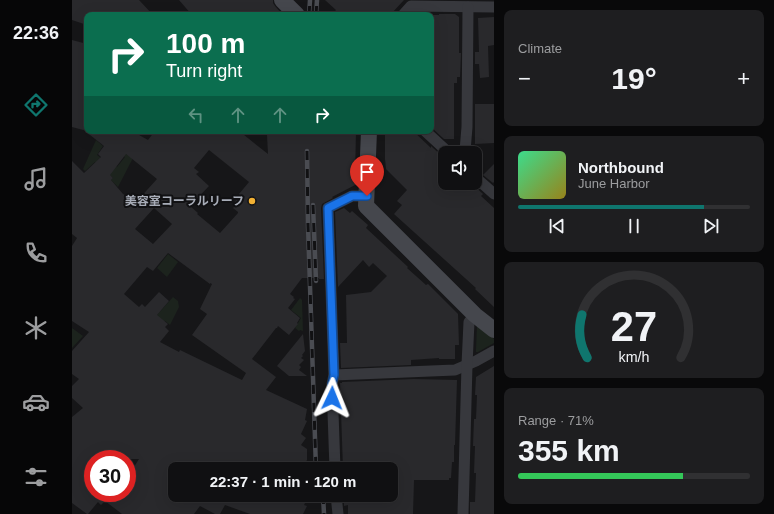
<!DOCTYPE html>
<meta charset="utf-8">
<style>
:root{--surface:#101012;--page:#1e1e20;--text:#f1f3f6;--muted:#9c9d9f;--line:#303032;--accent:#0f766e}
body{margin:0;font-family:Arial,"Noto Sans JP",sans-serif;background:var(--page);color:var(--text);height:100vh;display:flex;flex-direction:column;font-size:15px;white-space:nowrap}
*{box-sizing:border-box;margin:0}
p{font-size:13px;color:var(--muted)}
.icon{flex:none;width:22px;height:22px;fill:none;stroke:currentColor;stroke-width:2;stroke-linecap:round;stroke-linejoin:round}
.map{position:relative;flex:1;overflow:hidden}
.drawer{display:flex;flex-direction:column;gap:10px;padding:10px;background:#09090a;width:280px}
.drawer>*{flex:none}
.guide{position:absolute;left:12px;top:12px;width:350px;height:122px;border-radius:8px;box-shadow:0 4px 16px #0002,0 0 0 1px var(--line);background:#0b6e4f;color:#fff;overflow:hidden}
.controls{position:absolute;left:366px;top:146px;display:grid;gap:8px}
.controls a{display:grid;place-items:center;width:44px;height:44px;border-radius:8px;background:var(--surface);box-shadow:0 4px 16px #0002,0 0 0 1px var(--line);font-size:20px}
.speed{position:absolute;left:12px;top:450px;display:flex;gap:8px;font-size:20px;font-weight:700;text-align:center}
.speed>*{display:grid;place-content:center;width:52px;height:52px;border-radius:50%;background:var(--surface);box-shadow:0 4px 16px #0002,0 0 0 1px var(--line);line-height:1}
.speed .limit{border:6px solid #d22;background:#fff;color:#111}
.pin{position:absolute;display:grid;place-items:center;width:34px;height:34px;color:#fff;margin:-41px -17px;border-radius:50% 50% 50% 0;rotate:-45deg;box-shadow:0 0 4px #0007}
.pin .icon{rotate:45deg}
.me{position:absolute;width:44px;margin:-22px;rotate:2deg;stroke-linejoin:round;filter:drop-shadow(0 0 3px #0008)}
.turn{display:flex;align-items:center;gap:14px;height:84px;padding:0 16px;font-size:18px}
.turn .icon{width:52px;height:52px;stroke-width:2.5}
.turn b{display:block;font-size:28px;line-height:34px}
.lanes{display:flex;align-items:center;height:38px;padding:0 16px;background:#0003;justify-content:center;gap:20px;direction:ltr}
.lanes .off{opacity:.35}
.big{font-size:30px;font-weight:700;line-height:1.1}
.drawer .card{flex:1;display:flex;flex-direction:column;justify-content:center;gap:6px;min-width:0;padding:0 14px;border-radius:8px;background:var(--page)}
.drawer .dial{align-items:center;gap:0}
.dial svg{height:104px;overflow:visible;fill:none;stroke:var(--line);stroke-width:7;stroke-linecap:round;text-anchor:middle}
.dial text{fill:var(--text);stroke:none}
.song{display:flex;align-items:center;gap:12px}
.cover{width:48px;height:48px;border-radius:6px;background:linear-gradient(135deg,hsl(150 70% 55%),hsl(50 70% 35%))}
.played{height:4px;border-radius:2px;background:linear-gradient(90deg,var(--accent) 80%,var(--line) 80%)}
.keys{display:flex;justify-content:space-around;direction:ltr}
.heat{display:flex;justify-content:space-between;align-items:center;font-size:22px;direction:ltr}
.charge{height:6px;border-radius:3px;background:linear-gradient(90deg,#34c759 71%,var(--line) 0)}
.trip{position:absolute;left:96px;top:462px;width:230px;height:40px;border-radius:8px;background:var(--surface);box-shadow:0 4px 16px #0002,0 0 0 1px var(--line);font-weight:700;line-height:40px;text-align:center}
main{display:flex;flex:1;min-height:0}
.menu{display:flex;flex-direction:column;width:72px;justify-content:space-around;align-items:center;background:#060607;color:var(--muted)}
.menu .icon{width:28px;height:28px}
.menu .current{color:var(--accent)}
.menu b{font-size:18px;color:var(--text)}
.map>svg:first-child{display:block}
.green{fill:#1c231d}
.building{fill:#29292c;fill-rule:evenodd}
.lines{fill:none;stroke-linecap:round;stroke-linejoin:round}
.street{stroke:#37383d;stroke-width:11}
.secondary{stroke:#45474d;stroke-width:16}
.rail-casing{stroke:#4a4c52;stroke-width:4.5}
.rail{stroke:#111113;stroke-width:3;stroke-dasharray:9;stroke-linecap:butt}
.route-casing{stroke:#114b97;stroke-width:10}
.route{stroke:#1a73e8;stroke-width:7}
.poi-dot{fill:#f2b134;stroke:#111113;stroke-width:1.5}
.labels{text-anchor:middle;dominant-baseline:central;stroke-width:4;stroke-linejoin:round;paint-order:stroke}
.poi-label{font-size:12px;font-weight:bold;fill:#a8adb8;stroke:#111113;text-anchor:end}
</style>
<main>
<nav class="menu">
<b>22:36</b>
<svg class="icon current" aria-label="directions" viewBox="0 0 24 24"><path d="M12 3l9 9-9 9-9-9zM9 14v-3h6M13 9l2 2-2 2"/></svg>
<svg class="icon" aria-label="music" viewBox="0 0 24 24"><path d="M9 18V5l10-2v13"/><circle cx="6" cy="18" r="3"/><circle cx="16" cy="16" r="3"/></svg>
<svg class="icon" aria-label="phone" viewBox="0 0 24 24"><path d="M5 4h4l2 5-3 2q2 4 5 5l2-3 5 2v4C11 20 4 13 5 4z"/></svg>
<svg class="icon" aria-label="climate" viewBox="0 0 24 24"><path d="M12 3v18M4 7l16 10M4 17L20 7"/></svg>
<svg class="icon" aria-label="car" viewBox="0 0 24 24"><path d="M5 17H2v-5l4-1 3-4h7l3 4 3 1v5h-3M9 17h6M6 11h13"/><circle cx="7" cy="17" r="2"/><circle cx="17" cy="17" r="2"/></svg>
<svg class="icon" aria-label="filters" viewBox="0 0 24 24"><path d="M4 7h16M4 17h16"/><circle cx="9" cy="7" r="2"/><circle cx="15" cy="17" r="2"/></svg>
</nav>
<div class="map">
<svg width="422" height="514" viewBox="0 0 422 514">
<rect width="100%" height="100%" fill="#161618"/>
<g class="green">
<path d="M24 140 31 146 25 155 42 168 44 166 45 167 53 157 51 156 52 153 61 158 46 187 39 180 41 178 23 162 13 171 11 169Z"/>
<path d="M96 254 106 262 95 277 85 268Z"/>
<path d="M101 297 106 301 107 307 98 325 93 321 90 323 83 317Z"/>
<path d="M228 298 230 300 231 331 228 330 227 331 223 328 229 318 219 310Z"/>
<path d="M405 325H407L422 339V343L406 352H404V349Z"/>
<path d="M0 328 11 336 0 348Z"/>
</g>
<g class="building">
<path d="M0 0H67L81 15H15V25L0 20Z"/>
<path d="M107 0H201V3L203 6 210 14 209 15H120Z"/>
<path d="M253 0H332L318 15H260L264 10Z"/>
<path d="M367 14H383L387 17V53H389L388 77H385V83H382V139H372L359 127V63L362 60 363 42 359 40V15H367Z"/>
<path d="M422 17V45L416 46 417 77 408 78 407 64H403V52H407L406 18Z"/>
<path d="M0 40 15 44V131L0 127Z"/>
<path d="M403 104H422V143L403 144Z"/>
<path d="M13 131H60L76 140 83 131H167L196 154 195 135 220 134V131H284L283 178 285 182V184L260 197 261 198 250 204 249 208 252 279H247V278H230L218 294 222 297 221 298 223 299 216 308 228 318 225 323 226 324 217 335 206 326 205 328H204L180 359 204 377 194 390 235 409 233 420 235 421 229 434 234 438 229 445 235 449V460L230 469H103V495H236L232 502 233 503 232 505 235 506 231 514H178L153 505 148 514H143L128 506 122 514H50L33 501 29 505 26 502 16 514H15L0 503V417L11 408 0 398V386L7 379 0 374V351L17 332 0 321V246L5 238 0 234V161L12 173 29 157 26 154 32 146ZM137 150 177 182 167 194 168 196 162 203 164 205 161 208 166 212V213L148 233 125 214 126 213 118 206 137 186 124 174 127 172 122 168ZM54 154 85 179 65 201 51 194 39 180 41 178 38 175ZM82 208 100 224 81 244 63 229ZM96 253 138 284V283L140 284 128 309 135 314 120 335 174 373 170 380 108 350 107 352 88 342 97 331 93 327 96 324 85 315 97 301 87 292 73 307 70 304 67 307 52 294 75 267 81 271ZM21 459H67L55 478V493H21Z"/>
<path d="M313 131H341L359 148V146L373 159V183H399L411 194 409 196 422 208V307L403 289 404 288 322 214 330 205 325 201 335 190 314 169 313 159V160Z"/>
<path d="M422 164V182L421 183 411 175Z"/>
<path d="M272 208 278 213 280 211 296 225 294 228 336 267 335 268 354 285 356 284 386 314 387 345H383V359H367V358L339 360V365L269 368 268 343H275L274 295 299 292 315 276 301 263 297 267 291 260 266 287 263 212Z"/>
<path d="M231 334 233 351 230 355 231 356 229 358 232 360 227 365 229 367 227 370 235 376H217L205 366Z"/>
<path d="M422 366V514H398V502H403L404 473H402L403 446H401L402 419H404L405 395H403L404 377Z"/>
<path d="M342 379 385 380 383 445H382V462H380L379 478H377V480H342L341 514H276V505L272 506V495H320L321 476H320V469H271L268 383H270V382Z"/>
</g>
<g class="lines">
<g class="street">
<path d="M331 15 339 6 422 7"/>
<path d="M353 131 377 153"/>
<path d="M391 153 393 151 395 127 396 7"/>
<path d="M403 177 422 194"/>
<path d="M262 375 383 370 404 361 422 351"/>
<path d="M263 469 260 384 262 375 256 208 280 196H295"/>
<path d="M264 495 266 514"/>
<path d="M391 514 395 365 397 322 403 315"/>
</g>
<g class="secondary">
<path d="M210 0 225 15"/>
<path d="M297 131 294 206 403 315 422 330"/>
</g>
<g class="rail-casing">
<g id="rail">
<path d="M237 15 238 0"/>
<path d="M244 15 245 0"/>
<path d="M235 151 236 225 244 469"/>
<path d="M241 205 244 281"/>
<path d="M251 495 252 514"/>
</g>
</g>
<use href="#rail" class="rail"/>
</g>
<g class="lines">
<g class="route-casing">
<path id="route" d="M260 398V384L262 375 256 208 280 196H295"/>
</g>
<use href="#route" class="route"/>
</g>
<circle class="poi-dot" cx="180" cy="201" r="4"/>
<g class="labels">
<g class="poi-label">
<text x="172" y="201">美容室コーラルリーフ</text>
</g>
</g>
</svg>
<div class="controls">
<a><svg class="icon" aria-label="sound" viewBox="0 0 24 24"><path d="M4 9h4l5-4v14l-5-4H4zM17 9q2 3 0 6"/></svg></a>
</div>
<div class="speed"><div class="limit">30</div></div>
<div class="pin" style="left:295px;top:196px;background:#d93025"><svg class="icon" aria-label="arrive" viewBox="0 0 24 24"><path d="M6 21V4h12l-3 4 3 4H6"/></svg></div>
<svg class="me" style="left:260px;top:398px" viewBox="-20 -20 40 40"><path d="M0-17L14 15 0 8-14 15z" fill="#1a73e8" stroke="#fff" stroke-width="4"/></svg>
<div class="trip">22:37 · 1 min · 120 m</div>
<div class="guide">
<div class="turn"><svg class="icon" aria-label="right" viewBox="0 0 24 24"><path d="M7 20v-9h11M14 6l5 5-5 5"/></svg><div><b>100 m</b>Turn right</div></div>
<div class="lanes"><svg class="icon off" aria-label="left" viewBox="0 0 24 24"><path d="M17 20v-9H6M10 6l-5 5 5 5"/></svg><svg class="icon off" aria-label="ahead" viewBox="0 0 24 24"><path d="M12 20V5M6 11l6-6 6 6"/></svg><svg class="icon off" aria-label="ahead" viewBox="0 0 24 24"><path d="M12 20V5M6 11l6-6 6 6"/></svg><svg class="icon" aria-label="right" viewBox="0 0 24 24"><path d="M7 20v-9h11M14 6l5 5-5 5"/></svg></div>
</div>
</div>
<section class="drawer">
<div class="card"><p>Climate</p>
<div class="heat"><a>−</a><b class="big">19°</b><a>+</a></div>
</div>
<div class="card">
<div class="song"><i class="cover"></i><div><b>Northbound</b><p>June Harbor</p></div></div>
<div class="played"></div>
<div class="keys"><svg class="icon" aria-label="previous" viewBox="0 0 24 24"><path d="M18 5L8 12l10 7zM5 5v14"/></svg><svg class="icon" aria-label="pause" viewBox="0 0 24 24"><path d="M8 5v14M16 5v14"/></svg><svg class="icon" aria-label="next" viewBox="0 0 24 24"><path d="M6 5l10 7-10 7zM19 5v14"/></svg></div>
</div>
<div class="card dial"><svg viewBox="0 0 100 80">
<path d="M14 69A42 42 0 1 1 86 69"/>
<path d="M14 69A42 42 0 0 1 10 36" stroke="#0f766e"/>
<text x="50" y="56" font-size="32" font-weight="700">27</text>
<text x="50" y="72" font-size="11">km/h</text>
</svg></div>
<div class="card"><p>Range · 71%</p><b class="big">355 km</b><div class="charge"></div></div>
</section>
</main>
